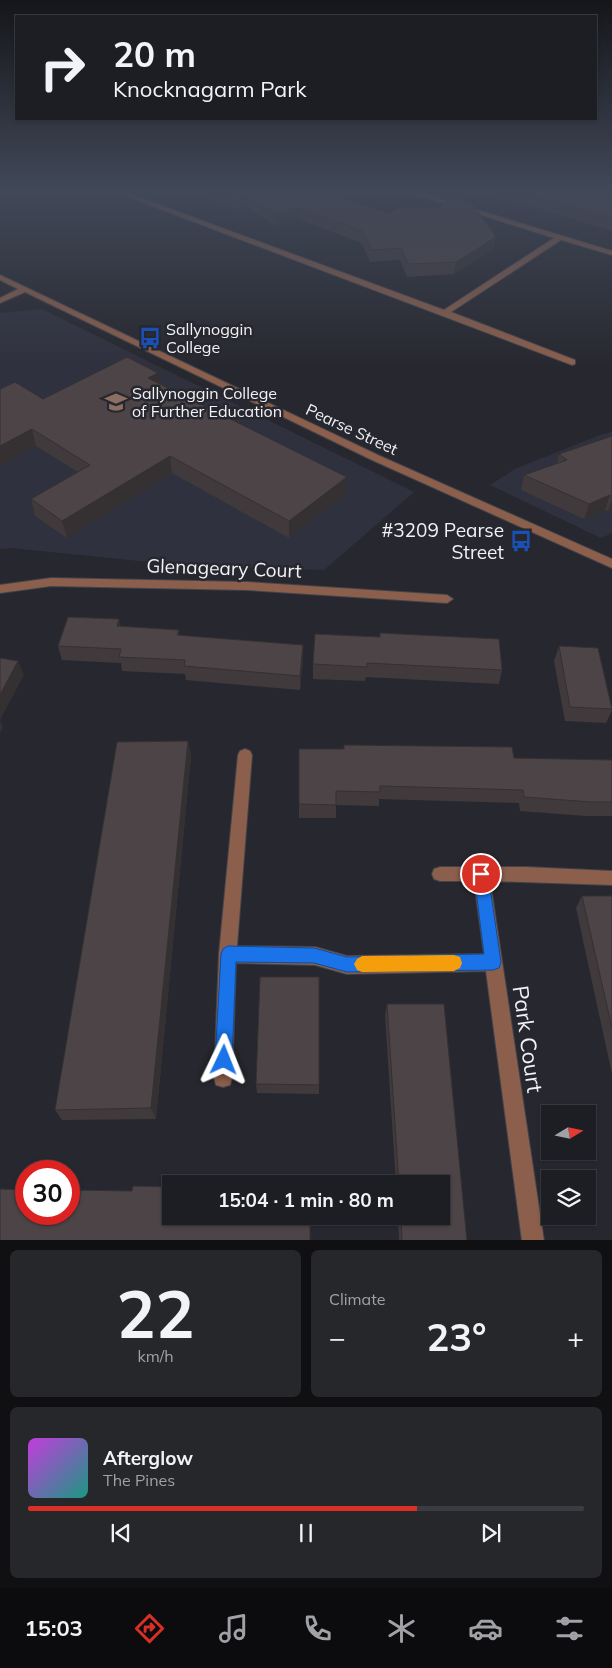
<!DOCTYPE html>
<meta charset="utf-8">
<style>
:root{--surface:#1d1e23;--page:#25272b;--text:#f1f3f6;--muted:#a0a2a6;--line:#3b3c41;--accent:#d93025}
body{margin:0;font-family:Mulish,sans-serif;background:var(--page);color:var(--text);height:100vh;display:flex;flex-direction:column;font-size:19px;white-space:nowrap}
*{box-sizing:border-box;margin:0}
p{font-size:16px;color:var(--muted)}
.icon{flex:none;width:28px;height:28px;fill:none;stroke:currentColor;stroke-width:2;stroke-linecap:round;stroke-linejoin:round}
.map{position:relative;height:1240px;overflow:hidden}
.side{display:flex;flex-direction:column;gap:10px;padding:10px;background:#101013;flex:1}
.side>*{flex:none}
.banner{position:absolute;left:15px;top:15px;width:582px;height:105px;border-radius:0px;box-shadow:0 1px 4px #0004,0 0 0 1px var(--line);background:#1d1e23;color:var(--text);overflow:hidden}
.needle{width:32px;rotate:80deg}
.fabs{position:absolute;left:541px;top:1105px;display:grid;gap:10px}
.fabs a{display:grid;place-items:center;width:55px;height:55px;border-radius:0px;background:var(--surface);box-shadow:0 1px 4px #0004,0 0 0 1px var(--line);font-size:25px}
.speed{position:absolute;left:15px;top:1160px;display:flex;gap:10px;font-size:25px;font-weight:700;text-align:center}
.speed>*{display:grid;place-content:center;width:65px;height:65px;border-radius:50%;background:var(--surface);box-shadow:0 1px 4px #0004,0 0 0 1px var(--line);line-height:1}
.speed .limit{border:8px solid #d22;background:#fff;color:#111}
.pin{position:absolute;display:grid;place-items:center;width:42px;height:42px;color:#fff;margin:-21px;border:2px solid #fff;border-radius:50%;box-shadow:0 1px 5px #0007}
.me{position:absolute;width:55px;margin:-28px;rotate:2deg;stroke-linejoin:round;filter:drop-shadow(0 0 4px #0008)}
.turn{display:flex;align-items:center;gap:18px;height:105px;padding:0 15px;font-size:22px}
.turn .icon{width:65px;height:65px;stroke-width:2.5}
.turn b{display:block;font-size:35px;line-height:42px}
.big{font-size:38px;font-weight:700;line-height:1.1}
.side .widget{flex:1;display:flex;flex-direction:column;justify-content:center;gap:8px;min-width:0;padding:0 18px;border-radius:8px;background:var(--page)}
.side .dial{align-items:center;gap:0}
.dial b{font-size:65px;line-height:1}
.song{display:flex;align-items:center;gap:15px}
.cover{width:60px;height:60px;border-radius:8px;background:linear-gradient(135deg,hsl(290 70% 55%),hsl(170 70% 35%))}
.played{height:5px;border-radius:2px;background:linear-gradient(90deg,var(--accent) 70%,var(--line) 70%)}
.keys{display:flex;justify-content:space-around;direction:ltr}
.heat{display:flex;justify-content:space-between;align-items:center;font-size:28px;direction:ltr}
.side .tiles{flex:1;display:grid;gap:10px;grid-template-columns:1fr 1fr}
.widget:last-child{grid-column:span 2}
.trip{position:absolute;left:162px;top:1175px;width:288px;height:50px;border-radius:0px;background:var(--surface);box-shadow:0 1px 4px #0004,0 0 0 1px var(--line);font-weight:700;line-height:50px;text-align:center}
.dock{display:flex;height:80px;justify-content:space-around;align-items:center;background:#0c0c0e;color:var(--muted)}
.dock .icon{width:35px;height:35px}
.dock .on{color:var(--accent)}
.dock b{font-size:22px;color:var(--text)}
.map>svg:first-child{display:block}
.built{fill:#30313e}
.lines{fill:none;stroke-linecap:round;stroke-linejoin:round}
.minor-casing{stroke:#43444b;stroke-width:2}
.minor{fill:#8b5f4c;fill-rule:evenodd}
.wall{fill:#413a3d}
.shaded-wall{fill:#353032}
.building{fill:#4c4447;stroke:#353032}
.route{fill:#1a73e8;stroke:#114b97}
.slow{fill:#f59e0b}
.labels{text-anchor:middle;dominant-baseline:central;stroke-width:5;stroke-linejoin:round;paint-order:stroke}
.far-poi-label{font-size:16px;fill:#f1f1f6;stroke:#27282f;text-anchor:start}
.far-street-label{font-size:16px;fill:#f1f1f6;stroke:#27282f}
.poi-label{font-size:19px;fill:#f1f1f6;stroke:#27282f;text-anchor:end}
.street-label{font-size:19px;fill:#f1f1f6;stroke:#27282f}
.near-street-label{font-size:22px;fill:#f1f1f6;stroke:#27282f}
</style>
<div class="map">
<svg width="612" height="1241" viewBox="0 0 612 1241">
<rect width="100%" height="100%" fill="#27282f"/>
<g class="built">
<path d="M42 309 414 492 324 570 180 565 11 548 0 549V313Z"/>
<path d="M612 432V533L601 538 490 485 515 469 600 435Z"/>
</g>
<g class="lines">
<g class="minor-casing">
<g id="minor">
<path d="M115 192H125L444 310 554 238 408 192H419L612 251V255L561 240 451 312 575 360V364L572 365Z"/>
<path d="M0 275 380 456 612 559V568L372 460 25 292 0 303V298L18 289 0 280Z"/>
<path d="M51 578 247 582 447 595 453 599 447 603 247 590 51 586 0 593V585Z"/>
<path d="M245 749 250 751 252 755 237 946 315 947 347 956 484 954 474 881H440L434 879 432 874 434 869 440 867H526L612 871V885L490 881 544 1241H522L486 971 347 974 315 965 236 963 232 1078 230 1085 223 1087 216 1085 214 1078 219 954 238 755 240 751Z"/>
</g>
</g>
<use href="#minor" class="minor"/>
</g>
<g class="wall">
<path d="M194 192H350V200L494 249 454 274 407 277 400 260 370 262 362 243 300 220 275 226 247 207 239 210 210 200Z"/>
<path d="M465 192H612V231L528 206 465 194Z"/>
<path d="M158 373 160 384 346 494 289 538 172 473 67 538 35 516 31 499 78 472 36 446 0 466V389L43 399Z"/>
<path d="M612 436V510L608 511 605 510 584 519 521 490 524 475 557 463 559 454Z"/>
<path d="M119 619 120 626 179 630V635L303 659 300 690 186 680 185 674 122 671 121 663 62 660 58 646Z"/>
<path d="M315 634 502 670 499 684 366 677 365 681 313 679V664Z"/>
<path d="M559 646 612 710 606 723 565 721 554 661Z"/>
<path d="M188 741 191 756 156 1119 62 1120 55 1110Z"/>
<path d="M299 749 514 758 612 760V816H586L520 811 519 803 379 799V806L336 805V818H299Z"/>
<path d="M582 896H612V1074L576 908Z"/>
<path d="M387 1004 467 1241H399L398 1216H441V1184H396L385 1015Z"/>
<path d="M256 1084 319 1085V1094L257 1093Z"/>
</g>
<g class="shaded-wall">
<path d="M345 192H350V200L339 197Z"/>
<path d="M246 196 247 207 239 210 238 199Z"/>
<path d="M300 208V220L275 226V214Z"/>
<path d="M496 237 494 249 454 274 456 262Z"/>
<path d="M158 373 161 389 148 378Z"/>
<path d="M32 429 36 446 0 466V446Z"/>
<path d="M170 456 172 473 67 538 62 521Z"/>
<path d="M347 477 346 494 289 538V521Z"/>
<path d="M610 495 605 510 584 519 589 504Z"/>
<path d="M612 500V510L608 511Z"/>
<path d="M119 619 122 634 117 626Z"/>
<path d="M303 645V659L300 690V676Z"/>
<path d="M18 661 24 675 0 720 3 727 0 733V695Z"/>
<path d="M188 741 191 756 156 1119 151 1108Z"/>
</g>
<g class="building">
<path d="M220 192H345L339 197 388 213 403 207 439 208 452 196 471 202 496 237 456 262 408 264 401 248 371 250 363 231 300 208 275 214 246 196 238 199Z"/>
<path d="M520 192H612V218L530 194Z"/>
<path d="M127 357 158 373 148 378 347 477 289 521 170 456 62 521 31 499 90 465 32 429 0 446V389L15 382 43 399Z"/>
<path d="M612 436V497L610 495 589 504 524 475 567 460 559 454Z"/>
<path d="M68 617 119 619 117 626 179 630 177 635 303 645 300 676 184 666 185 660 119 657 121 649 58 646Z"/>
<path d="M380 633 499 639 502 670 367 663V667L313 664 315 634 380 637Z"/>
<path d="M559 646 598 648 612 709 570 707Z"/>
<path d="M0 658 18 661 0 695Z"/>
<path d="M188 741 151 1108 55 1110 117 742Z"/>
<path d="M344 745 512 747 514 758 612 760V802H591L524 797 523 790 380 786V792L336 791V805L299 804V749H344Z"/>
<path d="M582 896H612V1028Z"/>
<path d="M260 977H319V1085L256 1084Z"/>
<path d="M387 1004H444L467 1241H402L401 1216H441V1184H399Z"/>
<path d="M133 1186 171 1187V1216H310V1241H0V1189L26 1190V1214H69V1190L132 1191Z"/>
</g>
<linearGradient id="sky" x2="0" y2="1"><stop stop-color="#15161a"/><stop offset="0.52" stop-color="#414858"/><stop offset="1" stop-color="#414858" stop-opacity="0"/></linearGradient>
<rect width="612" height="366" fill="url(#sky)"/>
<path class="route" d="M481 867 486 869 488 874 501 962 499 968 493 970 347 972 314 963 236 962 232 1060 230 1066 224 1069 218 1066 215 1060 221 954 223 949 228 946 314 948 347 957 484 954 474 874 476 869Z"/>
<path class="slow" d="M454 955 460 957 462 963 460 968 454 971 362 972 357 970 354 964 357 959 362 956Z"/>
<defs>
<g id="bus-bare" transform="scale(1.725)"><path d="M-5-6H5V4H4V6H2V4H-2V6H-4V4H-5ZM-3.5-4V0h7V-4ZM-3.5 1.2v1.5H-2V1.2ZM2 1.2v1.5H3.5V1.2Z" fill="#1a4fb4" stroke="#27282f" stroke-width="2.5" paint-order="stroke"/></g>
<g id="university-bare" transform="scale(1.725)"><path d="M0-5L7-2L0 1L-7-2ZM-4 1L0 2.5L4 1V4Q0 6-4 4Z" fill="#8d6e63" stroke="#27282f" stroke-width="2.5" paint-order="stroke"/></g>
</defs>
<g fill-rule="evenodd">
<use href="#bus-bare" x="150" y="338"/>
<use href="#university-bare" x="116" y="402"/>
<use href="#bus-bare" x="521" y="541"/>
</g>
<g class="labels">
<g class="far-poi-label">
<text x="166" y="329">Sallynoggin<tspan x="166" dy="18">College</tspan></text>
<text x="132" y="393">Sallynoggin College<tspan x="132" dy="18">of Further Education</tspan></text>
</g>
<g class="far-street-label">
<text transform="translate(352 429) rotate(25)">Pearse Street</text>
</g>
<g class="poi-label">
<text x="504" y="530">#3209 Pearse<tspan x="504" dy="22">Street</tspan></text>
</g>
<g class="street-label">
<text transform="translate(224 568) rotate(2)">Glenageary Court</text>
</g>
<g class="near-street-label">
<text transform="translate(528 1039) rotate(82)">Park Court</text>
</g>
</g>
</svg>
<div class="fabs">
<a><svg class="needle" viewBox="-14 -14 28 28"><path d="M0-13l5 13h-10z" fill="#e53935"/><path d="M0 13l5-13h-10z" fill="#a0a2a6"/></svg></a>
<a><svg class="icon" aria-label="layers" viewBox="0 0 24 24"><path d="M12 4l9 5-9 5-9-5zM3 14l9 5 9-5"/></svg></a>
</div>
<div class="speed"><div class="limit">30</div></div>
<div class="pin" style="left:481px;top:874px;background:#d93025"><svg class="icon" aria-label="arrive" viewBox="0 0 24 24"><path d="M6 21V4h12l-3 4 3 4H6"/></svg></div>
<svg class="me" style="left:224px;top:1060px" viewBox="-20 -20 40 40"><path d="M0-17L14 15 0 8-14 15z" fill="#1a73e8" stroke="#fff" stroke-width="4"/></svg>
<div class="trip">15:04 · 1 min · 80 m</div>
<div class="banner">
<div class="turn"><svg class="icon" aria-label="right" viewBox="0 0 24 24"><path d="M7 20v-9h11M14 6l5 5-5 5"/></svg><div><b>20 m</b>Knocknagarm Park</div></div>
</div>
</div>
<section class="side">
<div class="tiles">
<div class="widget dial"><b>22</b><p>km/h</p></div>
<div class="widget"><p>Climate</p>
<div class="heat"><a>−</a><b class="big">23°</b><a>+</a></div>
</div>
<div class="widget">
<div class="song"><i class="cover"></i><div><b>Afterglow</b><p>The Pines</p></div></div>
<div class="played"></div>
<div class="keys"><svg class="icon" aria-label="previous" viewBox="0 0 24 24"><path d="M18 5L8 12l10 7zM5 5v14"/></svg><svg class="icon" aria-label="pause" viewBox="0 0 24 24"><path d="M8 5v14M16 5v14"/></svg><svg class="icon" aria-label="next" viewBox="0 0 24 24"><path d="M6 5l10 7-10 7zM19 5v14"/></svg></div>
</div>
</div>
</section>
<nav class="dock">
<b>15:03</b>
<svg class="icon on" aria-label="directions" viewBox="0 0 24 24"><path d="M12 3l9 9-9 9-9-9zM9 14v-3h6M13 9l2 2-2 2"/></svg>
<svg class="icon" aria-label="music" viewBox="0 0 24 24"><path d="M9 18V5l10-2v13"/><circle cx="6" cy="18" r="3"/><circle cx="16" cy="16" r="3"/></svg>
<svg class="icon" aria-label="phone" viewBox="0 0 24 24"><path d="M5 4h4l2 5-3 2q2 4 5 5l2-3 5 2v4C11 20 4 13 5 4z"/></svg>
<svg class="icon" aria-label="climate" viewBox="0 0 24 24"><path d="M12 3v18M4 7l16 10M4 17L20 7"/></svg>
<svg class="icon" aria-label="car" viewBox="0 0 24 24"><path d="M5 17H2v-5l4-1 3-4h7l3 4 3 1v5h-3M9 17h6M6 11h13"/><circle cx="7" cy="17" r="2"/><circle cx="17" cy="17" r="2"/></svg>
<svg class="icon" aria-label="filters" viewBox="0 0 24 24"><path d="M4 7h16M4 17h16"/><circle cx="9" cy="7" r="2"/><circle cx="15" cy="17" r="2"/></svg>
</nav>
